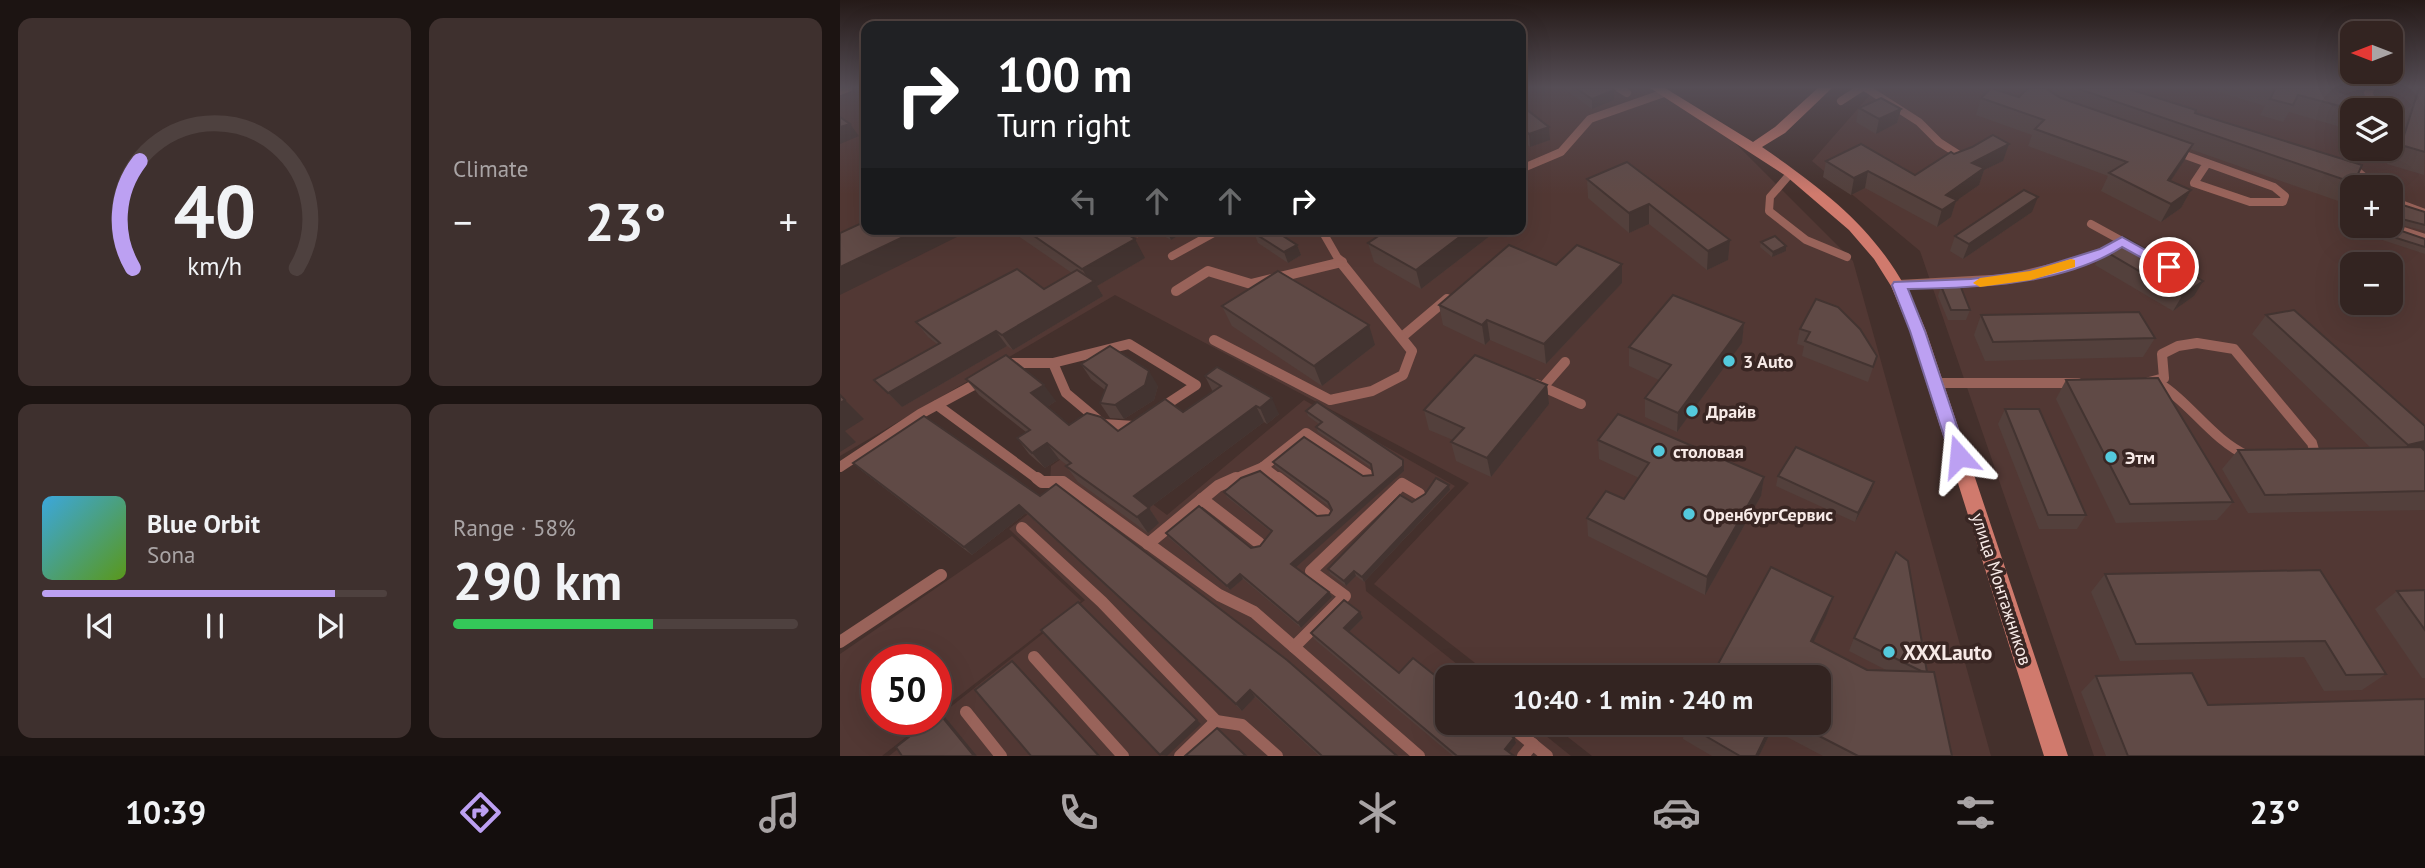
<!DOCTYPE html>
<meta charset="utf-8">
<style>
:root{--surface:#332421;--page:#3e302e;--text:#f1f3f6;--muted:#a9a4a5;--line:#4e413f;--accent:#bca0f2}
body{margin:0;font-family:"PT Sans",sans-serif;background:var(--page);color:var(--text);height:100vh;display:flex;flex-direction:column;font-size:26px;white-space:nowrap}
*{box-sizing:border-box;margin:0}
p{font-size:23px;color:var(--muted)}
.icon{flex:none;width:38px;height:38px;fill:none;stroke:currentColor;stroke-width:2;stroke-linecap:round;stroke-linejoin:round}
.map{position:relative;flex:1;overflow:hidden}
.drawer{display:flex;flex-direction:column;gap:18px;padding:18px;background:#1c1412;width:840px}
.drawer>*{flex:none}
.banner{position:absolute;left:21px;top:21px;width:665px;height:214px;border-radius:14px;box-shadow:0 7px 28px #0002,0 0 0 2px var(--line);background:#202124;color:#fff;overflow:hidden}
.needle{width:46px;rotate:270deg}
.tools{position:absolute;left:1500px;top:21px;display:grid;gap:14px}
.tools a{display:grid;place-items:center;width:63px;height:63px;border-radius:14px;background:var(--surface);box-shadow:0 7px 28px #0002,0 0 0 2px var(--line);font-size:35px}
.speed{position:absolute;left:21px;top:644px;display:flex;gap:14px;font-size:35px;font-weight:700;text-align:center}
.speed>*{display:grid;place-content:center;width:91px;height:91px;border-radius:50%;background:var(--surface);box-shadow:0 7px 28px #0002,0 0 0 2px var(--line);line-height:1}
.speed .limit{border:10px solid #d22;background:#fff;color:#111}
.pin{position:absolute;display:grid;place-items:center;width:60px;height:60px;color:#fff;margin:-30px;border:4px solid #fff;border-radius:50%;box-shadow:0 2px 7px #0007}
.me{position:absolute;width:77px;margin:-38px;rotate:342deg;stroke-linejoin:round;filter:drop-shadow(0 0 5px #0008)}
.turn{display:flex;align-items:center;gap:24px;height:147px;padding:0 21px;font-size:32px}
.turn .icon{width:91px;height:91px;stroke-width:2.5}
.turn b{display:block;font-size:49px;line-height:60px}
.lanes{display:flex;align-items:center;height:66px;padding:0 21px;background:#0003;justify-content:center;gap:35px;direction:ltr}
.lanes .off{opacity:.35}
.big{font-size:52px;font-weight:700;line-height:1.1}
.drawer .card{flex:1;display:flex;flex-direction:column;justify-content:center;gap:10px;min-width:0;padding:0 24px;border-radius:14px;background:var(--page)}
.drawer .dial{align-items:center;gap:0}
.dial svg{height:182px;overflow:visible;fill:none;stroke:var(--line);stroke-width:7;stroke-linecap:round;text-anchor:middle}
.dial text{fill:var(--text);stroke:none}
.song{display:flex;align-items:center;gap:21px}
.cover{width:84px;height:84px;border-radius:10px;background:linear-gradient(135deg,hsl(200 70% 55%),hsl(90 70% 35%))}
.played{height:7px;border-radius:4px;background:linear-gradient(90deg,var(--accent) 85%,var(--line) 85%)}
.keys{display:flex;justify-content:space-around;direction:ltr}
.heat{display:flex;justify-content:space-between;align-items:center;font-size:38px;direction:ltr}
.charge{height:10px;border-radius:5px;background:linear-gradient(90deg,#34c759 58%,var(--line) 0)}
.drawer .tiles{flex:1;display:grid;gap:18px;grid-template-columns:repeat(2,1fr)}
.trip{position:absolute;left:595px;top:665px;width:396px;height:70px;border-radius:14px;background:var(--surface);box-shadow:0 7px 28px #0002,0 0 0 2px var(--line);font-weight:700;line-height:70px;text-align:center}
.tabs{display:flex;height:112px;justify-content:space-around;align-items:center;background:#140e0d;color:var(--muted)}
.tabs .icon{width:49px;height:49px}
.tabs .current{color:var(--accent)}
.tabs b{font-size:32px;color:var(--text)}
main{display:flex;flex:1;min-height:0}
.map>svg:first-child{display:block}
.built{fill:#523834;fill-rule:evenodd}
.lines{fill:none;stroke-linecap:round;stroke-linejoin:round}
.service-far2{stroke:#99635a;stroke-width:8}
.service-far1{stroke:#99635a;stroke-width:10}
.service{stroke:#99635a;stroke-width:12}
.secondary{fill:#d07a6d;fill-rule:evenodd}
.wall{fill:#53403c}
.shaded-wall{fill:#433431}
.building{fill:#604a46;stroke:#433431;stroke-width:2}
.route{fill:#bca0f2;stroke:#7a689d;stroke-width:2}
.slow{fill:#f59e0b}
.poi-dot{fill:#54cadd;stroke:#392623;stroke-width:2.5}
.labels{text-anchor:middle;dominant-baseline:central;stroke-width:7;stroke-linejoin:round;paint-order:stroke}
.poi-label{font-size:18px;font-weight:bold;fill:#f7eae7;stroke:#392623;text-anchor:start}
.street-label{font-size:18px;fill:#f7eae7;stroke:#392623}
.near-poi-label{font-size:21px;font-weight:bold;fill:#f7eae7;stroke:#392623;text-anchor:start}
</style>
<main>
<section class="drawer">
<div class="tiles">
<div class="card dial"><svg viewBox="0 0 100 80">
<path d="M14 69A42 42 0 1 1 86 69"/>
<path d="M14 69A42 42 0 0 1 17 22" stroke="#bca0f2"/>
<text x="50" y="56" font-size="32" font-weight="700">40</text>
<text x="50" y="72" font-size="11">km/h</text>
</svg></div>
<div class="card"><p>Climate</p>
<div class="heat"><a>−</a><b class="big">23°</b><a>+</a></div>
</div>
<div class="card">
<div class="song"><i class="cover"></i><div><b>Blue Orbit</b><p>Sona</p></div></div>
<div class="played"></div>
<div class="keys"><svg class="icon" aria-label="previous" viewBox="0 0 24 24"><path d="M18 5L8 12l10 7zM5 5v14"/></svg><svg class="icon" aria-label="pause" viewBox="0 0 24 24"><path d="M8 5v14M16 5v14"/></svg><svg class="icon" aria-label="next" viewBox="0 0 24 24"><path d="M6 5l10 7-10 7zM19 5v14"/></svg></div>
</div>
<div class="card"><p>Range · 58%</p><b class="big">290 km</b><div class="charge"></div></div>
</div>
</section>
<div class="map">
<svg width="1585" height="756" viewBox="0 0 1585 756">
<rect width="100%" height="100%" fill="#44302c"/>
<g class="built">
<path d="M0 88H26V229H681V88H809L892 140 1013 261 1151 756H752L710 723H978V677H653L534 584 629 483 275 295 0 456Z"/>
<path d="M1036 88H1585V756H1254L1080 251 972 161ZM1512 110H1550V149H1512ZM1512 187H1550V226H1512ZM1512 264H1550V303H1512Z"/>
<path d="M464 400 615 486 525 580 526 591 633 677H607V723H690L731 756H49L245 600 169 529 209 498 211 466 237 448 327 515Z"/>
<path d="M172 536 241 601 96 714V660H37V719H89L42 756H0V654Z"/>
</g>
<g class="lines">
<g class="service-far2">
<path d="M779 88 787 93"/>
<path d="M1026 88 1079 122 1099 142 1124 158"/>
<path d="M0 91 8 88"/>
<path d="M1001 101 1021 88"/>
<path d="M1530 110 1533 102 1528 93 1531 88"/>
<path d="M1516 149 1510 165 1536 187"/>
<path d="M1334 151 1434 187 1445 196 1443 202H1410L1354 183 1366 165"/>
<path d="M681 169 721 152 750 119 824 93"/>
<path d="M950 174 930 197 929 211 966 240 1007 257"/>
<path d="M1550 200 1585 213"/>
<path d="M1251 224 1282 241"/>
<path d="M1548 226 1585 238"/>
<path d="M291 229 297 233"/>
<path d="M481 229 500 262"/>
<path d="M332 256 381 229"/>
<path d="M1242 262 1273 247"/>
</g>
<g class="service-far1">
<path d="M1059 285 1169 279 1247 260"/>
<path d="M336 291 368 271 411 284 502 262"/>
<path d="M562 337 607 299"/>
<path d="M374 340 490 400 532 391 563 375 572 351 499 260"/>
<path d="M213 363 226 393 263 424 294 426"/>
<path d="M165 367 172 363H213L289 344 356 385 321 408"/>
<path d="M1309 382 1324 378 1322 354 1338 346 1357 343 1394 349 1472 443 1474 450 1464 457"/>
<path d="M1317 382C1351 403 1371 439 1408 456"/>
<path d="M1095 383H1238"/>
<path d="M696 384 703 387 725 362"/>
<path d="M703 387 741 404"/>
<path d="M97 405 199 480"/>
<path d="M0 467 80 414 143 380"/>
<path d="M423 467 440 480"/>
<path d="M392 480 423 467 466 433 529 475"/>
</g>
<g class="service">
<path d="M197 478 202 482H223L379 595 414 612 579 756"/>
<path d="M438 478 485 514"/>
<path d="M362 499 419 543"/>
<path d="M182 528 262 602 376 721"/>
<path d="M308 544 378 486 396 478"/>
<path d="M0 642 101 575"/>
<path d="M454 647 505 596 471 571 562 484 579 494"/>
<path d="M194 657 283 756"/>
<path d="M126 712 161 756"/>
<path d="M667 723 707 756"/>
<path d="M340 756 376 721 402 725 437 756"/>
<path d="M683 756 693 744"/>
</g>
<path class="secondary" d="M810 88H825L913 142 935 127 978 88H992L945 133 922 147C1000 201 1050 241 1086 331L1228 756H1204L1070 331 1051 286 1034 259 1009 230 946 176Z"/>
</g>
<g class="wall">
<path d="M723 88H771L774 90V100L752 109Z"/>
<path d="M1213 88H1286L1355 113 1514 183 1501 202 1350 149 1344 161 1330 181 1351 190 1341 208 1321 222 1261 191 1268 176 1188 146 1192 135 1136 115 1141 98 1179 97 1212 92Z"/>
<path d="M1365 88H1502L1500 92 1512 110V115L1504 128 1449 112 1443 122 1420 115 1425 106Z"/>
<path d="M1577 88H1585L1584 175 1547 164 1567 104Z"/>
<path d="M681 105 709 127 710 140 690 147 681 139Z"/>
<path d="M1019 108 1061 109 1057 123 1036 134 1016 122Z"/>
<path d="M1169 144 1163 161 1144 170 1139 185 1116 201 1111 217 1097 227 1025 188 1011 195 983 177 986 161 1075 175 1114 154Z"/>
<path d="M787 162 890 240 888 260 867 270 809 224 789 233 748 198 747 179Z"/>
<path d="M1512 191V226H1549L1550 227 1585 239V254L1500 226 1510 194Z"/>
<path d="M1550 201 1585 212V231L1550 222Z"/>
<path d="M1192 212 1123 259 1110 251 1115 236Z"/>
<path d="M168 229H279L305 258 257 286 263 296 173 350 167 346 62 407 34 380 97 344 88 337 76 322 204 289 232 273Z"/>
<path d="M315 229H349L331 240 315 231Z"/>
<path d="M549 229H659L581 289 534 262 528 243Z"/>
<path d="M414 233 457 245 461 255 448 263 418 243Z"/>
<path d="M921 242 946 246V251L932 257 920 247Z"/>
<path d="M1263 250 1354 296 1333 311 1255 265Z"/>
<path d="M716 265 782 283 706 364 650 340 645 345 603 325 599 305Z"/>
<path d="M1101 286 1130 310 1126 320H1108L1098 296Z"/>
<path d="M382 306 535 345 482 386 392 326Z"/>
<path d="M1141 315 1315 338 1303 357 1145 361 1134 335Z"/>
<path d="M1426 315 1584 451 1585 510 1408 513 1382 469 1398 450 1531 448 1412 334Z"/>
<path d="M904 323 902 343 837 432 805 417V398L819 380 789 366V347Z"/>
<path d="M960 329 1037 356 1028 382 962 356 964 346 957 344Z"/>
<path d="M241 364 318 386 314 400 284 419 270 418 260 403 265 390 251 379Z"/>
<path d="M365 376 439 414 427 424 424 422 309 508 319 523 308 533 238 482 226 466 227 465 219 459 205 468 189 454 177 438 186 432 139 395 126 379 216 401 207 407 229 425 278 431 343 412 373 392Z"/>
<path d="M1226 380 1393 502 1377 520 1276 523 1216 399Z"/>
<path d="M707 385 709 404 651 477 616 461 611 442 613 440 589 430 584 410Z"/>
<path d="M1165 409 1246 515 1237 529H1199L1158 424Z"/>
<path d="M466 411 563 460 564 471 455 567 489 592 492 597 461 628 403 579 390 590 329 538 326 533 411 548 420 546 431 532 387 497 384 492 477 516 489 515 492 510 490 507 435 467 433 462 523 476 533 475 532 468 478 432 476 427 479 424 468 416Z"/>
<path d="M84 416 557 756H479L415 697 402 711 186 513 132 555 22 471 13 463Z"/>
<path d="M758 440 924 477 921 496 865 595 748 536 747 518 784 499 799 478 759 459Z"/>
<path d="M938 476 1031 492 1015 522 936 486Z"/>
<path d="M609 485 610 490 524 582 516 576 506 586 490 574 488 569 572 502Z"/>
<path d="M1480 570 1546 674 1522 690 1484 691 1464 657 1280 661 1251 592 1265 574Z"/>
<path d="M1585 590V678H1582L1535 609 1557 591Z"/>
<path d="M993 597 987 614 973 643 1027 670 1048 671 1009 651 1014 638 1087 672 1112 756H983L932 729 919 756H872L843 739 845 723H978L871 677Z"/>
<path d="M523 618 509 632 559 673 676 743 669 752 674 756H613L474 639 471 633Z"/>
<path d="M1256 676 1368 705 1585 756H1266L1241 692Z"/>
</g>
<g class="shaded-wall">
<path d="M774 90V100L752 109V99Z"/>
<path d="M1061 109 1057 123 1036 134 1039 119Z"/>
<path d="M10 124 19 136 0 144V127Z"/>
<path d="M709 127 710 140 690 147 689 134Z"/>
<path d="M1169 144 1163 161 1144 170 1139 185 1116 201 1111 217 1097 227 1106 195 1132 163Z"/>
<path d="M1353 144 1344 161 1319 198 1328 180Z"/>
<path d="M1028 171 1025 188 1011 195 1014 178Z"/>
<path d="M1351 190 1341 208 1321 222 1331 204Z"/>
<path d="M1198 197 1192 212 1123 259 1129 244Z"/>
<path d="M809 204V224L789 233V213Z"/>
<path d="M80 229H122L125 233 0 295V267Z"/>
<path d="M326 229H349L331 240Z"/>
<path d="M630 229H659L581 289 576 270Z"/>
<path d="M295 239 305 258 257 286 263 296 173 350 162 335 251 283 242 269Z"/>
<path d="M890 240 888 260 867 270 868 251Z"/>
<path d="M457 245 461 255 448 263 444 252Z"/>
<path d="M946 246V251L932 257 933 252Z"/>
<path d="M782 264V283L706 364 704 344Z"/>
<path d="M1363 281 1354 296 1333 311 1342 296Z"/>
<path d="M647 320 650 340 645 345 642 325Z"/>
<path d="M904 323 902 343 837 432 838 413Z"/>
<path d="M529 325 535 345 482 386 474 366Z"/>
<path d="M156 331 167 346 62 407 48 393Z"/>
<path d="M309 371 318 386 314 400 284 419 275 405Z"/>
<path d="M204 385 216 401 204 409 191 393Z"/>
<path d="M707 385 709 404 651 477 647 458Z"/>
<path d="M432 398 439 414 427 424 420 408Z"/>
<path d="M5 400 24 419 5 431 16 442 0 452V403Z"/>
<path d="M416 406 424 422 309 508 319 523 308 533 297 517 294 496Z"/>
<path d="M1585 441V450L1578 457 1548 464 1568 445Z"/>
<path d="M207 443 219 459 205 468 192 453Z"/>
<path d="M563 460 564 471 454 569 451 564Z"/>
<path d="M924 477 921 496 865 595 867 577Z"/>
<path d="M1034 482 1031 492 1015 522 1018 513Z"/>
<path d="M609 485 610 490 524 582 522 577Z"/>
<path d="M179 505 186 513 132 555 124 547Z"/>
<path d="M514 571 516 576 506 586 504 581Z"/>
<path d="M400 574 403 579 390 590 387 586Z"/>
<path d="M489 592 492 597 461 628 458 623Z"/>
<path d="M993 597 987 614 966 658 971 641Z"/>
<path d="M520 612 523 618 507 634 504 628Z"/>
<path d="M172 661 177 665 260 756H259Z"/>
<path d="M410 690 415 697 402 711 396 704Z"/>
<path d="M99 713 105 717 137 756H134Z"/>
<path d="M357 720 361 724 327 756 320 755Z"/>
<path d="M932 723H934L932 729 919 756H916Z"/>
<path d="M674 738 676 743 667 755 665 749Z"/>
</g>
<g class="building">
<path d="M736 88H771L774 90 752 99Z"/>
<path d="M1151 88 1179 97 1188 88H1205L1221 98 1353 144 1328 180 1351 190 1331 204 1269 173 1287 162 1195 129 1204 120 1141 98Z"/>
<path d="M1236 88H1286L1356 110 1355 113 1522 165 1514 183Z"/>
<path d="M1431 88H1502L1500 92 1520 98 1515 110 1458 95 1453 105 1430 99 1435 89Z"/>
<path d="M1579 88H1585V152L1561 145Z"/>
<path d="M1041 98 1061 109 1039 119 1019 108Z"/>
<path d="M681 105 709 127 689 134 681 127Z"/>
<path d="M0 117 10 124 0 127Z"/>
<path d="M1153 135 1169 144 1132 163 1144 168 1106 195 1117 200 1102 210 1028 171 1014 178 986 161 1021 144 1075 175 1111 152 1114 154 1132 147Z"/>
<path d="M787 162 890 240 868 251 809 204 789 213 747 179Z"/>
<path d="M1184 190 1198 197 1129 244 1115 236Z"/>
<path d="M1512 194V224L1503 221Z"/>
<path d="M1550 201 1585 212V225L1550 216Z"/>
<path d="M26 221V229H80L0 267V233Z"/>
<path d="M1518 226H1549L1550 227 1585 239V247Z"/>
<path d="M184 229H279L295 239 242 269Z"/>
<path d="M421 229H432L457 245 444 252 414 233Z"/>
<path d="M549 229H630L576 270 528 243Z"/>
<path d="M935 236 946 246 933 252 921 242Z"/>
<path d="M1284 237 1363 281 1342 296 1263 250Z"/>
<path d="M669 245 716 265 737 245 782 264 704 344 647 320 642 325 599 305Z"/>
<path d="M177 269 204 289 237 270 254 281 162 335 156 331 48 393 34 380 100 343 76 322Z"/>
<path d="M438 271 529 325 474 366 382 306Z"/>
<path d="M1120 285 1130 310H1111L1101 286Z"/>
<path d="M833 295 904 323 838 413 805 398 831 365 789 347Z"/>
<path d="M976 299 998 307 1020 329 1037 356 1033 367 965 341 970 332 960 329Z"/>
<path d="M1454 310 1585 426V441L1568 445 1426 315Z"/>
<path d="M1299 312 1315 338 1153 342 1141 315Z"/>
<path d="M270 346 309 371 305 385 275 405 260 403 267 385 241 364Z"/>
<path d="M166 355 204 385 191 393 229 425 247 413 261 417 278 431 325 399 343 412 381 386 365 376 377 367 432 398 420 408 416 406 294 496 309 508 297 517 226 466 231 463 207 443 192 453 177 438 190 430 126 379Z"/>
<path d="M635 355 707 385 647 458 611 442 624 428 584 410Z"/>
<path d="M1318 378 1393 502 1290 504 1226 380Z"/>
<path d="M0 395 5 400 0 403Z"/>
<path d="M477 402 563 460V466L451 564 489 592 458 623 400 574 387 586 326 533 359 506 411 548 420 546 432 531 384 492 401 478 420 471 477 516 489 515 492 510 488 502 433 462 464 437 523 476 533 475 531 464 476 427 482 422 466 411Z"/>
<path d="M1165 409H1199L1246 515H1208Z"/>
<path d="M778 414 924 477 867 577 747 518 766 491 784 499 809 463 758 440Z"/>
<path d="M84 416 200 496 216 484 447 660 557 756H482L410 690 396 704 179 505 124 547 13 463Z"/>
<path d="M956 447 1034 482 1018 513 938 476Z"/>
<path d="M1581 447 1585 451V491L1425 495 1398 450Z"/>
<path d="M596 478 609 485 522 577 514 571 504 581 488 569 560 495 572 502 585 494Z"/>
<path d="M1056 552 1068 561 1087 672 1081 671 1014 638Z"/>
<path d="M931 567 993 597 971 641 1027 670 1094 672 1112 756H1018L954 723H978V677H871Z"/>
<path d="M1480 570 1546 674 1506 675 1485 641 1296 644 1265 574Z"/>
<path d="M1585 590V630L1557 591Z"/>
<path d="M504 600 520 612 504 628 559 673 573 658 607 685V723H655L674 738 665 749 674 756H617L471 633Z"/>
<path d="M238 602 357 720 320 755 201 630Z"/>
<path d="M172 661 259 756H191L135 690Z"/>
<path d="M1352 673 1368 705 1585 699V756H1288L1256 676Z"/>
<path d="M99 713 134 756H62L56 747 92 719H96V716Z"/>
<path d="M845 723H932L916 756H900L845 724Z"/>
<path d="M377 728 406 756H345Z"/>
</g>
<linearGradient id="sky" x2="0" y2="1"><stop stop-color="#251a18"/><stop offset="0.45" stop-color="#564e56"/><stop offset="1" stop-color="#564e56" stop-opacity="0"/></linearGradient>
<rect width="1585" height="194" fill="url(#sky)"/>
<path class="route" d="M1282 237 1336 267 1329 272 1324 270 1282 247C1223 285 1136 288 1068 289L1085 331 1127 456 1125 461H1112L1070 331 1052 285 1054 282 1131 279 1190 271 1260 249Z"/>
<path class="slow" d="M1231 259 1235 260V267L1191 280 1140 287 1133 283 1140 278 1190 271Z"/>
<g class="poi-dot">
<circle cx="889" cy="361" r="7"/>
<circle cx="852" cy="411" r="7"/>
<circle cx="819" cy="451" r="7"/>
<circle cx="1271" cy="457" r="7"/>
<circle cx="849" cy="514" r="7"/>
<circle cx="1049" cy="652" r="7"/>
</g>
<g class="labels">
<g class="poi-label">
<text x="903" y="361">3 Auto</text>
<text x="866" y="411">Драйв</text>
<text x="833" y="451">столовая</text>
<text x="1285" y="457">Этм</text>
<text x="863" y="514">ОренбургСервис</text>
</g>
<g class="street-label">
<text transform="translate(1162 589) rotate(72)">улица Монтажников</text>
</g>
<g class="near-poi-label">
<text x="1063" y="652">XXXLauto</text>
</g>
</g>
</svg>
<div class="tools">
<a><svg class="needle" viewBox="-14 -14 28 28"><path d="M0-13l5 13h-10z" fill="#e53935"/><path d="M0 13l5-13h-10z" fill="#a9a4a5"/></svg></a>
<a><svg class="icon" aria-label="layers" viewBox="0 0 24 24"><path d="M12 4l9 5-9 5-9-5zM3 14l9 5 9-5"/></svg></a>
<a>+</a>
<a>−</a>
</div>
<div class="speed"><div class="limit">50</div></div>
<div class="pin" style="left:1329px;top:267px;background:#d93025"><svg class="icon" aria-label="arrive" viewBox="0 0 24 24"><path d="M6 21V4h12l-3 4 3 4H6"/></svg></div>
<svg class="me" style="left:1119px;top:456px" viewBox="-20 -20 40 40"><path d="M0-17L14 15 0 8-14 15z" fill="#bca0f2" stroke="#fff" stroke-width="4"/></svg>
<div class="trip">10:40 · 1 min · 240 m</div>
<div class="banner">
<div class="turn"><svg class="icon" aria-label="right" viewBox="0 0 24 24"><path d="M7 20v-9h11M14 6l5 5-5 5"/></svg><div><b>100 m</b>Turn right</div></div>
<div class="lanes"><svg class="icon off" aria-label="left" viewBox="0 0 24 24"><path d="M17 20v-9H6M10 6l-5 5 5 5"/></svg><svg class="icon off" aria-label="ahead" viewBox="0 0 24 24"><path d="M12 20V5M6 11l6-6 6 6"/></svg><svg class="icon off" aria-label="ahead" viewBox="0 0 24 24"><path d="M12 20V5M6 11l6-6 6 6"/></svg><svg class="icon" aria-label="right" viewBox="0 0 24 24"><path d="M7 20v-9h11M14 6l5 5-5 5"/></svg></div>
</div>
</div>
</main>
<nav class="tabs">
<b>10:39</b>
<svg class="icon current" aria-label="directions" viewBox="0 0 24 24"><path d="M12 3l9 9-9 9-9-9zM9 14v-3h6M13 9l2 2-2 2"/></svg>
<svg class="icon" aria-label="music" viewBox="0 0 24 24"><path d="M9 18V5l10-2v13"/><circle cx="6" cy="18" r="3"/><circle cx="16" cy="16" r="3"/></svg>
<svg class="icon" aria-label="phone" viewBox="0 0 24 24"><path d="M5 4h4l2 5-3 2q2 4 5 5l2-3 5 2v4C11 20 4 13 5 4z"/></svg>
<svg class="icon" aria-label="climate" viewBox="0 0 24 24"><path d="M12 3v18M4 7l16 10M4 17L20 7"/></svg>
<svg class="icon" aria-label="car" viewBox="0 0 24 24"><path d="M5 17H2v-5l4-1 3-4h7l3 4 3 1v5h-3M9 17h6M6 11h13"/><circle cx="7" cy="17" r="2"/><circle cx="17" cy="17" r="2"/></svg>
<svg class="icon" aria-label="filters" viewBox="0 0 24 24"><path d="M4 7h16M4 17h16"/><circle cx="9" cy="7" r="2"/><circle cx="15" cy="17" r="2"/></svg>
<b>23°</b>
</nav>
